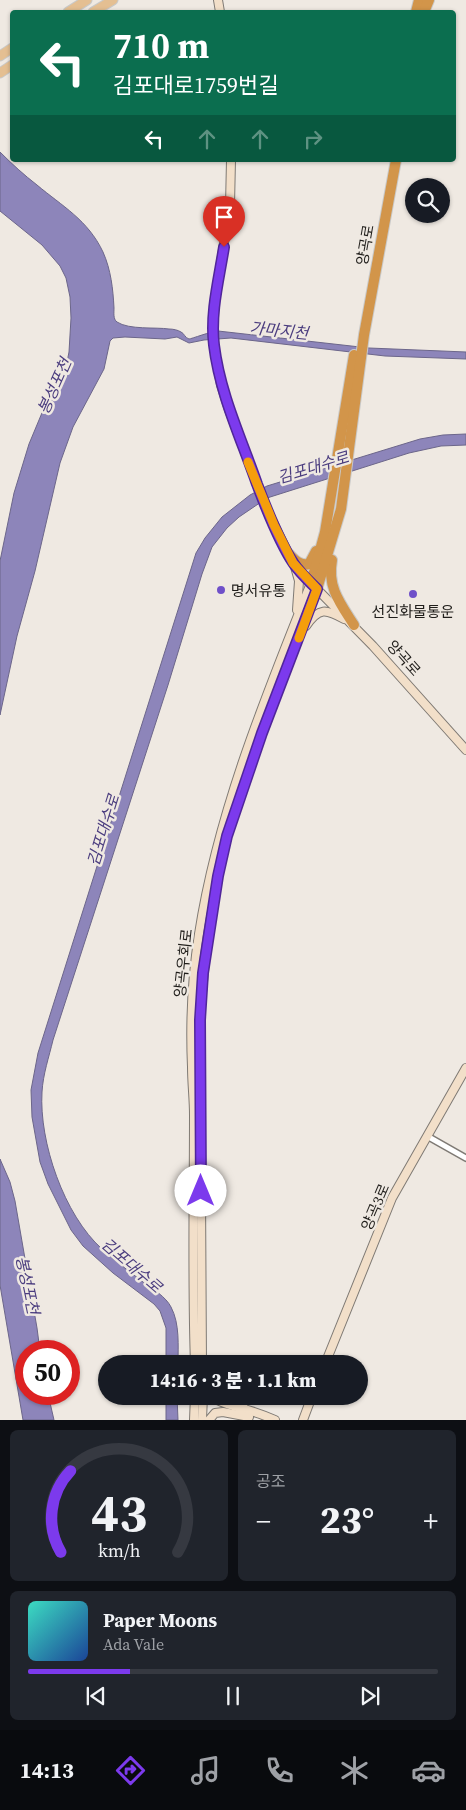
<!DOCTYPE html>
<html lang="ko">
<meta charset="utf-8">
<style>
:root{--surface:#171b24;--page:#20242c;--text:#f1f3f6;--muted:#9ea1a6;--line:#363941;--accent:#7c3aed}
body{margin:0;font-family:"Source Serif 4","Noto Sans KR",serif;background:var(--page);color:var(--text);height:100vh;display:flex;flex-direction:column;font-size:19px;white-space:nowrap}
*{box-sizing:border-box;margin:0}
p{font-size:16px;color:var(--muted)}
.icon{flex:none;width:28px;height:28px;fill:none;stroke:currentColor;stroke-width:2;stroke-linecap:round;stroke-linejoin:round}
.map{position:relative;height:1420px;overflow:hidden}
.drawer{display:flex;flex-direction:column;gap:10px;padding:10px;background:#0d0f14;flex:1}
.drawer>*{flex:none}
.top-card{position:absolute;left:10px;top:10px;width:446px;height:152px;border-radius:5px;box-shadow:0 1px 4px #0004;background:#0b6e4f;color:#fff;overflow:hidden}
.controls{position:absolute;left:405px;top:178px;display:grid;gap:10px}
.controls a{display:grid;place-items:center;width:45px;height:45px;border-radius:50%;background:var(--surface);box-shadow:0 1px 4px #0004;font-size:25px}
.speed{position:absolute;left:15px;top:1340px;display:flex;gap:10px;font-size:25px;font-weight:700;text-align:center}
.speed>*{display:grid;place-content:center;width:65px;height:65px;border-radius:50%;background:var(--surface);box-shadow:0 1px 4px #0004;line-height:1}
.speed .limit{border:8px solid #d22;background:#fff;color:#111}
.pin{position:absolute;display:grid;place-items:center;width:42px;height:42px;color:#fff;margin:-51px -21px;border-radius:50% 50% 50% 0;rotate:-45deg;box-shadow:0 0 5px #0007}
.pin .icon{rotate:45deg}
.me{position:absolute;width:55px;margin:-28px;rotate:0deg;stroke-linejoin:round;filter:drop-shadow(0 0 4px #0008)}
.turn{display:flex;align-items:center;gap:18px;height:105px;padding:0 20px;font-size:22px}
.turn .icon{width:65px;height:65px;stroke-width:2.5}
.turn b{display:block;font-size:35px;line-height:42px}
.lanes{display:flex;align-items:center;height:48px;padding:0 20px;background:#0003;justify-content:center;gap:25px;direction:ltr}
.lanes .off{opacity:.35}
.big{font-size:38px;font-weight:800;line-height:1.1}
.drawer .widget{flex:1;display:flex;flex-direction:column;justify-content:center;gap:8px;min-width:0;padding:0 18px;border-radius:8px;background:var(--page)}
.drawer .dial{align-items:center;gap:0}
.dial svg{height:130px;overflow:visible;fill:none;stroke:var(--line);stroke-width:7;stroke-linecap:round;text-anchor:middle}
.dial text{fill:var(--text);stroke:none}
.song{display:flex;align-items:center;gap:15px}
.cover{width:60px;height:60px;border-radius:8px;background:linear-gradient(135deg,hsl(170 70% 55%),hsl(220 70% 35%))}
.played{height:5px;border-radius:2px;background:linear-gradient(90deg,var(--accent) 25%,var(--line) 25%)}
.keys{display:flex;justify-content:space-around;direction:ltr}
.heat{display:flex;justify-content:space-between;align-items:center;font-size:28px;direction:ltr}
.drawer .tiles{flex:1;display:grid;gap:10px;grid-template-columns:1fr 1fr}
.widget:last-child{grid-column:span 2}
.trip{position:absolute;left:98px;top:1355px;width:270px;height:50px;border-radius:25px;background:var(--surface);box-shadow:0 1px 4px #0004;font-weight:800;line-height:50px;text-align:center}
.dock{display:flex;height:80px;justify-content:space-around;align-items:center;background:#090b0e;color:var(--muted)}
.dock .icon{width:35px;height:35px}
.dock .active{color:var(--accent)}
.dock b{font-size:22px;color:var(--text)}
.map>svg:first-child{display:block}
.water{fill:#8d85ba;stroke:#6c668a}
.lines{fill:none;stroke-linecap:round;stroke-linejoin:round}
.street-casing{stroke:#7f7a74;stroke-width:8}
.secondary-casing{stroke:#7f7a74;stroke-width:10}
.primary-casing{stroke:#c9c9c8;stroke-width:11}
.highway-casing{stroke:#c9c9c8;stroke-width:12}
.street{stroke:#fff;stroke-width:5}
.secondary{stroke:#f2dfc9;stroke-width:8}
.primary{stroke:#e4bf92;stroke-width:9}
.highway{stroke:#d2954a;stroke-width:10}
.route-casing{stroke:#51269a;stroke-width:12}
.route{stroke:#7c3aed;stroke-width:9}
.slow{stroke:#f59e0b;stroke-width:9}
.poi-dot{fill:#6f50c9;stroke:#efe9e2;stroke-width:2}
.labels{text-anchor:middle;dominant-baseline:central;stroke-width:5;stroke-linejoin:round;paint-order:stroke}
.street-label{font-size:15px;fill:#201e1b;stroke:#efe9e2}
.poi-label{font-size:15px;fill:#201e1b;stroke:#efe9e2;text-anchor:start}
.water-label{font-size:16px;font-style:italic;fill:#4b3d7f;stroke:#efe9e2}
</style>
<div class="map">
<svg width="466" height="1420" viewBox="0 0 466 1420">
<rect width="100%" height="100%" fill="#efe9e2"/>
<g class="water">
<path d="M0 152C12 164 24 175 37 185 62 206 88 220 103 252 111 270 113 289 114 308 114 313 113 319 117 322 129 330 156 327 169 329 173 329 178 330 181 332 184 333 185 338 189 339 191 339 212 331 218 331L369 348 466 352V359L385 356 231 338 204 340 189 343 177 337 165 339 125 337 113 338 110 341 104 369 73 427 60 463 35 571 17 636 0 715V561L14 493 29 444 44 408 60 379 67 362 69 352 71 318 70 297 66 278 60 266 42 245 0 211Z"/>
<path d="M466 434V445L441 446 409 453 267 498 239 517 227 528 212 547 202 574 168 685 53 1040C49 1057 43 1074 42 1092 39 1142 64 1215 102 1249 115 1261 129 1271 143 1282 153 1289 166 1297 171 1307 180 1324 178 1346 178 1364H166V1328L160 1311 154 1304 113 1273 83 1246 71 1230 48 1184 40 1162 32 1117 31 1090 38 1053 196 553 205 538 222 517 250 495 267 486 420 439 443 435Z"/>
<path d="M0 1159 10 1182 15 1201 37 1328 40 1351H26V1394H48L54 1420H23L0 1285Z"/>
<path d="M166 1396H177L178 1420H166Z"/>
</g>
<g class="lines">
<g class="street-casing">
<path id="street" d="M427 1136 466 1158"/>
</g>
<g class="secondary-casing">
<g id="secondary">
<path d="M218 0 220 12"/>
<path d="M231 160 230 205 215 300 213 321 214 346 221 385 229 410 265 506 293 563 311 583 373 646 466 750"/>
<path d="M295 567 299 581 297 610"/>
<path d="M306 626C319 607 326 609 344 619"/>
<path d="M195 1364C192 1281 194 1198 194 1115 194 1099 192 1083 192 1067 190 1022 192 978 199 934 218 812 265 698 311 583"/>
<path d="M202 1364 200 1020C204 958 211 895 227 836 251 752 287 671 317 589"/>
<path d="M325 1364 392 1198 466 1068"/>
<path d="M228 1396 243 1405"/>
<path d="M195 1397C213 1396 217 1401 233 1406 250 1410 259 1413 275 1420"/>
<path d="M194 1420 195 1396"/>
<path d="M202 1420 203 1396"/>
<path d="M209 1420 215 1413 223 1412 249 1417"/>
<path d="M303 1420 312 1396"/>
</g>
</g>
<g class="primary-casing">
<g id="primary">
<path d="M68 12 87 0"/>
<path d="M93 12 113 0"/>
<path d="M0 56 12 48"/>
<path d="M0 73 12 65"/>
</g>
</g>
<g class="highway-casing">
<g id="highway">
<path d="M416 12 419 0"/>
<path d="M424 12 429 0"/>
<path d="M289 554C295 560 300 566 309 564L316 551"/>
<path d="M332 560C327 587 340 603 354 625"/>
<path d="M311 583 325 532 354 355"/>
<path d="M317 589 341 509 364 335 396 160"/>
</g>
</g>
<use href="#street" class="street"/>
<use href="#secondary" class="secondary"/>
<use href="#primary" class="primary"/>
<use href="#highway" class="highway"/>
</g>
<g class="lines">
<g class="route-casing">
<path id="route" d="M201 1191 200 1020 203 973 218 876 227 836 262 733 317 589C309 581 300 573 294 564 279 542 266 508 257 484 241 438 220 394 214 345 210 313 219 279 224 247"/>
</g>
<use href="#route" class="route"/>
<path class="slow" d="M248 462 274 525 293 563 317 589 299 638"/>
</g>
<g class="poi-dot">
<circle cx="221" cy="590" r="5"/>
<circle cx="413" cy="594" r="5"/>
</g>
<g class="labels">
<g class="street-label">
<text transform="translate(365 245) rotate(-80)">양곡로</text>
<text transform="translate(404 658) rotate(48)">양곡로</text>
<text transform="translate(183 963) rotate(-84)">양곡우회로</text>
<text transform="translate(375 1207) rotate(-67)">양곡3로</text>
</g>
<g class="poi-label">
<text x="231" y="590">명서유통</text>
<text x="413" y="611" text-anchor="middle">선진화물통운</text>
</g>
<g class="water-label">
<text transform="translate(279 330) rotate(6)">가마지천</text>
<text transform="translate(54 386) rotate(-66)">봉성포천</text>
<text transform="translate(313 467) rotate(-17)">김포대수로</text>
<text transform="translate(103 830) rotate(-73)">김포대수로</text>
<text transform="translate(132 1265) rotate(41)">김포대수로</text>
<text transform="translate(28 1285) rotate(78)">봉성포천</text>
</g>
</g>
</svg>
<div class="controls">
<a><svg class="icon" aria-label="search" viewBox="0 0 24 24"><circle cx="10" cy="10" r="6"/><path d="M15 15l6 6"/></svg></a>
</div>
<div class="speed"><div class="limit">50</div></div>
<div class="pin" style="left:224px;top:247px;background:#d93025"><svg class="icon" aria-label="arrive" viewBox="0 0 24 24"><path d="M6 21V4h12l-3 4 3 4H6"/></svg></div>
<svg class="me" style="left:201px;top:1191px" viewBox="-20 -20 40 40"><circle r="19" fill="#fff"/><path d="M0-13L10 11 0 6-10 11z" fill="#7c3aed"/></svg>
<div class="trip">14:16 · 3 분 · 1.1 km</div>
<div class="top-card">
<div class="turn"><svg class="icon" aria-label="left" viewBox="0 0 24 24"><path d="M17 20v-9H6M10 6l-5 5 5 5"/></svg><div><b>710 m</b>김포대로1759번길</div></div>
<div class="lanes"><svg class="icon" aria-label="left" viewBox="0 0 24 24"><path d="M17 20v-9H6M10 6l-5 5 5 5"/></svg><svg class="icon off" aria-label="ahead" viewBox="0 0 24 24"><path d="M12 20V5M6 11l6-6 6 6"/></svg><svg class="icon off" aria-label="ahead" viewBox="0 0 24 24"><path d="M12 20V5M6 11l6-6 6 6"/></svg><svg class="icon off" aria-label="right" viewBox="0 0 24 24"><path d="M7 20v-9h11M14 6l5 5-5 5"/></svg></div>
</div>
</div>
<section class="drawer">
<div class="tiles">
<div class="widget dial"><svg viewBox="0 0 100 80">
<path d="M14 69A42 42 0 1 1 86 69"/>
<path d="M14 69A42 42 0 0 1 20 19" stroke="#7c3aed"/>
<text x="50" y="56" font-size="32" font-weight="700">43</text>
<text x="50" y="72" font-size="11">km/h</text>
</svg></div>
<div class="widget"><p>공조</p>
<div class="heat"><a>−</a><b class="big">23°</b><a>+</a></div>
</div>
<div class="widget">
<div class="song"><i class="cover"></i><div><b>Paper Moons</b><p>Ada Vale</p></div></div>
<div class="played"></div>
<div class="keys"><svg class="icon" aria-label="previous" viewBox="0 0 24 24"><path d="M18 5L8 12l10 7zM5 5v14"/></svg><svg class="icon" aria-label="pause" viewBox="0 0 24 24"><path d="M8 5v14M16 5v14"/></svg><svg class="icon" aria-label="next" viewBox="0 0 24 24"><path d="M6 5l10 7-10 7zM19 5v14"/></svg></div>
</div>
</div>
</section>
<nav class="dock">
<b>14:13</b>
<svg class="icon active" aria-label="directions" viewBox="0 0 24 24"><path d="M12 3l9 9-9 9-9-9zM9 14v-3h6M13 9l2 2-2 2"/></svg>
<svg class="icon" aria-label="music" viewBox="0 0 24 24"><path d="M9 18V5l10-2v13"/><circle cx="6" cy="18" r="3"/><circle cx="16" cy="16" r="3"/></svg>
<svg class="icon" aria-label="phone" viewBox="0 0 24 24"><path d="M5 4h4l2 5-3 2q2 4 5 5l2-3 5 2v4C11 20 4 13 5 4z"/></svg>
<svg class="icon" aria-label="climate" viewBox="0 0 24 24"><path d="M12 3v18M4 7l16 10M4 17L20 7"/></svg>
<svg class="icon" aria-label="car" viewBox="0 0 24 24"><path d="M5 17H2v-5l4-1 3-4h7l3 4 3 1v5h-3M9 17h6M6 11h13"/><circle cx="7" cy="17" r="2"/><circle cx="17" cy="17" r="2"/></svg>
</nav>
